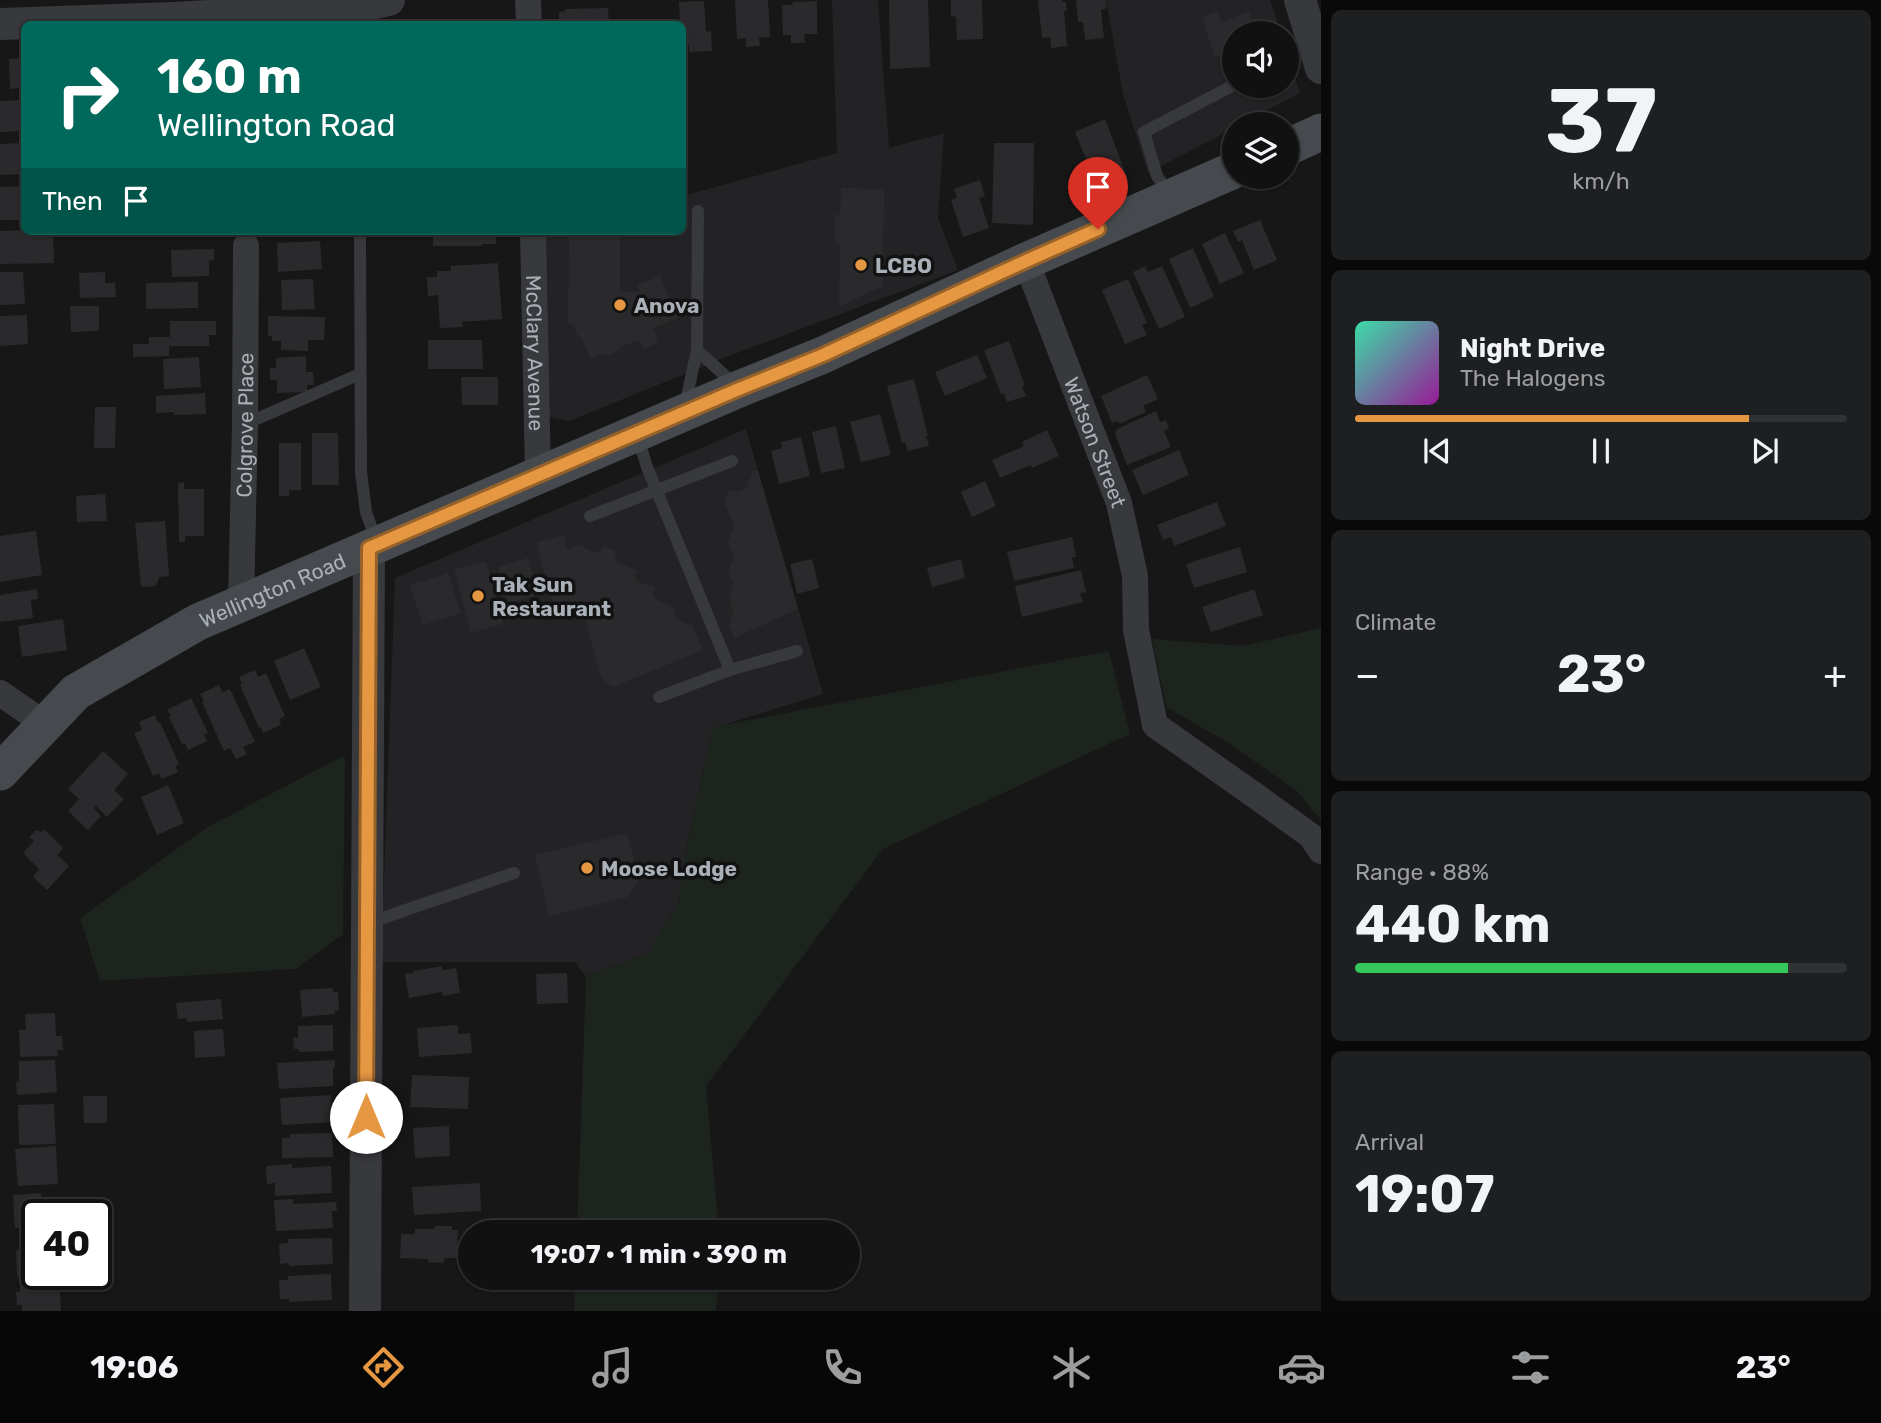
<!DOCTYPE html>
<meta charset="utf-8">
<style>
:root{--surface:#111112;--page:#1e1f20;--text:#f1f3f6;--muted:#9c9d9f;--line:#303132;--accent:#e69741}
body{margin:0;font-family:Rubik,sans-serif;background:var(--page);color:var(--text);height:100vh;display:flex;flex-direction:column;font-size:26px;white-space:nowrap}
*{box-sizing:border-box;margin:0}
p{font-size:23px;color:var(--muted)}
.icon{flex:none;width:38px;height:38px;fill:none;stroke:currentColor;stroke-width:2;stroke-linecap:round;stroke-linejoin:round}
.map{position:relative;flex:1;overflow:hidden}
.details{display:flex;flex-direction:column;gap:10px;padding:10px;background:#09090a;width:560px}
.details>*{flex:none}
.banner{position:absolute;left:21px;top:21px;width:665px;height:214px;border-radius:10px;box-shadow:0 2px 5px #0004,0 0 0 2px var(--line);background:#00695c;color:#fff;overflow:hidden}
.buttons{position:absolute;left:1222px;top:21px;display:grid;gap:14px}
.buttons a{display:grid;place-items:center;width:77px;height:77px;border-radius:50%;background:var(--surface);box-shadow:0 2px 5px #0004,0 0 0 2px var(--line);font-size:35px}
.speed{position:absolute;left:21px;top:1199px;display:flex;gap:14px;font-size:35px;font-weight:700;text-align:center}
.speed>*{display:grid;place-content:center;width:91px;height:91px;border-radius:50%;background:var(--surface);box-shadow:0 2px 5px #0004,0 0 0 2px var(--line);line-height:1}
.speed .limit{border:4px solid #111;border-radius:10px;background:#fff;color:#111}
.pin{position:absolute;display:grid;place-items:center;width:60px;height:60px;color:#fff;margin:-72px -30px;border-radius:50% 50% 50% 0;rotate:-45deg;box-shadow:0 0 7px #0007}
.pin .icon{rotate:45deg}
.me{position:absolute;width:77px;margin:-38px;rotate:0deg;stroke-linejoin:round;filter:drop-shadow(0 0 5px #0008)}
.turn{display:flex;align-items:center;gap:24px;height:147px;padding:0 21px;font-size:32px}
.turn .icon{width:91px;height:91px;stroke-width:2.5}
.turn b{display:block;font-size:49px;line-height:60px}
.then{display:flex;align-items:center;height:66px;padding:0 21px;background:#0003;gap:14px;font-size:26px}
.big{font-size:52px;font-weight:700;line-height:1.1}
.details .tile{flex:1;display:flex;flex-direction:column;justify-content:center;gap:10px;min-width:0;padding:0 24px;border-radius:10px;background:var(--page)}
.details .dial{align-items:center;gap:0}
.dial b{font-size:91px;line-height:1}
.song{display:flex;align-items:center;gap:21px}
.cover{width:84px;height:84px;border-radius:10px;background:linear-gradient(135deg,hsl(160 70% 55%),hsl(300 70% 35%))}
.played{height:7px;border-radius:4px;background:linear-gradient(90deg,var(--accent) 80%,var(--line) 80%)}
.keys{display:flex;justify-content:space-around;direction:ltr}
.heat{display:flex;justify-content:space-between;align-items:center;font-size:38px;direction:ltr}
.charge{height:10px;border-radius:5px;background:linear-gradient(90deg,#34c759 88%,var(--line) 0)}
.trip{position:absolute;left:458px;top:1220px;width:402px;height:70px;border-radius:35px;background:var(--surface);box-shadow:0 2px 5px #0004,0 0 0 2px var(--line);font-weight:700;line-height:70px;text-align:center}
.menu{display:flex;height:112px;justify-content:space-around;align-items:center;background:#070707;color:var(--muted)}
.menu .icon{width:49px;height:49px}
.menu .current{color:var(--accent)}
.menu b{font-size:32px;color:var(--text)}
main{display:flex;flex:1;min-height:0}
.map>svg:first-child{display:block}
.built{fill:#232325}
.green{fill:#1d231d}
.building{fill:#2a2a2c}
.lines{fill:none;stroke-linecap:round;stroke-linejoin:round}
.service{stroke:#38393d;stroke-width:12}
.minor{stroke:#38393d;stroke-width:26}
.tertiary{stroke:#38393d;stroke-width:32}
.secondary{stroke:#46494d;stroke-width:37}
.route-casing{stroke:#96622a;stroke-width:18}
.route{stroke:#e69741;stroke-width:12}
.poi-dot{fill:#e69741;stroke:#121213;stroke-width:2.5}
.labels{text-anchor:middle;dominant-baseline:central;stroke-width:7;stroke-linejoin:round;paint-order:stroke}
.poi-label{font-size:21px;font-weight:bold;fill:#aab0b7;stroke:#121213;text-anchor:start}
.street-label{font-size:21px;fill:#aab0b7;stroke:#121213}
</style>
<main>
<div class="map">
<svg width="1321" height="1311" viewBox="0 0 1321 1311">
<rect width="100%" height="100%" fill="#171718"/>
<g class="built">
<path d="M832 0H878L889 148 944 133 938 218 958 270 729 356 569 421 548 417 545 231H682L683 196 837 153Z"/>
<path d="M1106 0H1270L1281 33H1234V86H1286V50L1300 93 1241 124H1234V128L1148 173 1123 94Z"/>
<path d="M746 429 823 694 713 728 689 835 678 903 648 953 586 977 575 962H381L395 578Z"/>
</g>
<g class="green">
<path d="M1321 628V820L1297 791 1227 742 1166 707 1152 639 1243 646Z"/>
<path d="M1109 651 1130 734 883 849 706 1086 719 1232H577L586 977 648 953 678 903 689 835 713 727Z"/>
<path d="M345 755 343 934 296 969 100 981 80 918 206 828Z"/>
<path d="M575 1278H719L716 1311H574Z"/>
</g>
<g class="building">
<path d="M735 0H768L770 37 759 38 760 46 746 47V38L737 39Z"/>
<path d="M889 0H928L930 67 890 69Z"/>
<path d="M951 0H982L983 39 957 40 956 17 951 16Z"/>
<path d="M1038 0H1062L1063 2H1066L1067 11H1064L1067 46 1051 48 1050 37 1042 38Z"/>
<path d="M1076 0H1106V9H1101L1104 38 1085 40 1083 22H1078Z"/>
<path d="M704 1 706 32 711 31 712 51 689 52V45L682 46V24H680L679 2Z"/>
<path d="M817 1V34H804L805 43H791V35H783L782 5H792L793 2Z"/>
<path d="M608 8 609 24H559V12L565 11V9Z"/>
<path d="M1217 11 1221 22 1249 12 1254 26 1257 25 1260 33H1234V51L1215 58 1205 27 1206 26 1203 16Z"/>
<path d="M24 58V88L10 89 9 59Z"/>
<path d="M24 100V131L0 132V101Z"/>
<path d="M1105 119 1128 179 1100 193 1075 132Z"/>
<path d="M24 143V174L0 175V144Z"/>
<path d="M994 143H1034L1033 225 992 223Z"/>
<path d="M980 180 985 196 979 198 989 228 963 237 951 200 957 198 954 189Z"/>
<path d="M24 186V220H0V187Z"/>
<path d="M841 188 884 189 883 286 839 307 840 243H835V215H840Z"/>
<path d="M1260 220 1277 260 1254 270 1242 240 1238 242 1233 231Z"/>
<path d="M24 230 53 231 54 263 0 264V231Z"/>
<path d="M433 231H496V244H482L481 246H433Z"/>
<path d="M569 231H620V292H640L637 285 660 276 678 318 653 328 659 342 643 349 639 340 621 347 620 350 609 355 603 354 591 359 582 338 578 336 572 324H568Z"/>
<path d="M1225 233 1244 273 1220 284 1202 244Z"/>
<path d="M320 241 322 269 278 272 277 243Z"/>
<path d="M1193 248 1214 297 1190 308 1169 259Z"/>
<path d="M214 249V260H209V276L172 277 171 250Z"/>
<path d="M498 263 502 319 462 322 463 327 440 328 438 295 428 296 427 277H437V271H451V266Z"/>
<path d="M1145 266 1148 272 1162 266 1185 317 1159 329 1133 272Z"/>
<path d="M0 272H23L25 304 0 305Z"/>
<path d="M105 272V283H115L116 297 80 298 79 273Z"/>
<path d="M313 279 315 309 282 310 281 280Z"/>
<path d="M1128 279 1147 323 1142 325 1147 335 1125 344 1102 290Z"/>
<path d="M198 282V308L146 309V283Z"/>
<path d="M70 306H99V331L71 332Z"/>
<path d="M27 315 28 344 0 346V316Z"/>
<path d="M268 316 325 317 324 340H308V351L281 350V341H272V336H268Z"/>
<path d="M170 321H216V335H209V346H169V356L133 357V344H149V337H170Z"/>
<path d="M428 340H482L483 369H428Z"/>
<path d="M1009 341 1025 386 1022 387 1026 396 1007 402 1004 393 1001 394 984 350Z"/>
<path d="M977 355 987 378 945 396 935 372Z"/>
<path d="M306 356V372H313L314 385H307V392L277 393V380H270V368H276V358Z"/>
<path d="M199 357 201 387 164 389 163 359Z"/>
<path d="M1147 375 1158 399 1143 406 1146 412 1119 424 1118 421 1112 423 1101 396Z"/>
<path d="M461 377H498V405H462Z"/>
<path d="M914 379 928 436H926L929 446 908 451 905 442 902 443 887 386Z"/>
<path d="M205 393 206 414 174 415V412L156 413V396Z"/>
<path d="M95 407H116L115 448H94Z"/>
<path d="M1156 411 1160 422 1166 420 1169 429 1164 431 1171 447 1127 465 1115 434 1117 429Z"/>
<path d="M880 414 891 455 861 462 850 422Z"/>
<path d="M836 426 845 468 821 473 812 432Z"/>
<path d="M1047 430 1059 456 1032 468 1031 465 1000 478 992 460 1024 446 1022 442Z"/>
<path d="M312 433H338L339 485H312Z"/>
<path d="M801 437 810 476 779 484 771 451 782 448 781 442Z"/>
<path d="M279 443H301V490H289V496H279Z"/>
<path d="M1179 450 1189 475 1143 495 1132 470Z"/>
<path d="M752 471H758L798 609 734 638 729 625 733 612 729 598 733 583 728 572 734 557 728 542 734 527 725 504 728 490 738 492 747 488Z"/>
<path d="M985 481 996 506 972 517 961 492Z"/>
<path d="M184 482V489H204V536H185V542H179L178 483Z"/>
<path d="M105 494 107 521 77 522 76 496Z"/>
<path d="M1217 502 1226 526 1174 546 1171 537 1163 540 1157 525Z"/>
<path d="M165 521 169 576 159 577 156 586 141 587 135 523Z"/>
<path d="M36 531 42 575 0 582V536Z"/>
<path d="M564 535 567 549 583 544 584 548 596 553 601 550 603 546 616 551 615 556 618 563 638 571 634 574 636 581 655 588 653 593 656 600 676 608 674 611 677 620 693 626 703 650 613 687 601 678 582 607 561 613 553 602 548 590 537 542Z"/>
<path d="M1072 537 1076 557H1072L1074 568 1014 581 1007 552Z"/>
<path d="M1240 547 1247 572 1194 588 1186 564Z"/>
<path d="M528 558 538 595 508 604 498 567Z"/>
<path d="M812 559 819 588 797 594 790 564Z"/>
<path d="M961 559 965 578 932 587 927 568Z"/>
<path d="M486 561 503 624 471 633 454 570Z"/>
<path d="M1081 570 1086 592 1080 593 1083 602 1022 617 1015 586Z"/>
<path d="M448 573 461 613 423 625 410 585Z"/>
<path d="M37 589 38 599 31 600 33 618 0 622V595Z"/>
<path d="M1254 589 1263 615 1211 632 1202 607Z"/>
<path d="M63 619 67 650 22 657 18 626Z"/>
<path d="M304 648 321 687 290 700 274 661Z"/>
<path d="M255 670 258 677 266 673 285 716 279 719 281 725 263 733 261 727 259 728 240 685 242 684 239 677Z"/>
<path d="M219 685 222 692 230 689 255 742 243 747 247 754 236 759 230 748 224 751 202 702 204 701 200 694Z"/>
<path d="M191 698 208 733 204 735 207 741 188 750 185 743 182 744 169 717 171 716 167 710Z"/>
<path d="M155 715 158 723 160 722 179 764 175 766 178 772 161 779 159 773 153 776 134 733 142 730 139 722Z"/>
<path d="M103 751 128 774 114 790 124 799 107 817 96 806 94 808 101 816 88 830 68 811 79 799 68 789Z"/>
<path d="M168 785 184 823 157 835 141 797Z"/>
<path d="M44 829 63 848 57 855 69 866 47 890 33 877 39 869 23 853 34 841 29 837 36 830 42 832Z"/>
<path d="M627 833 639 881 628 897 549 916 535 855Z"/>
<path d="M442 966 443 970 456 968 460 993 443 996 442 992 409 998 405 974 413 973V971Z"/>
<path d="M567 973 568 1003 537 1004 536 974Z"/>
<path d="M333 988V992H338L339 1010H335V1014L302 1017 300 990Z"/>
<path d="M221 999 223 1019 187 1022V1018L178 1019 176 1003Z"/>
<path d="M55 1013 56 1036H62L63 1050H57L58 1056 20 1057 19 1030H26L25 1014Z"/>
<path d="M333 1025V1051L299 1052V1049H294L293 1038H298V1026Z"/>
<path d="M458 1025V1034L470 1033 472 1053 419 1057 417 1028Z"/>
<path d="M223 1029 225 1056 195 1058 194 1031Z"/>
<path d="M55 1060 57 1092 20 1095 17 1094 16 1082H19V1061Z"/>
<path d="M335 1060V1068L333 1067V1086L279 1089 277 1063Z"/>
<path d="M412 1075 469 1077 468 1109 410 1107Z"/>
<path d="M331 1095 333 1122 282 1125 280 1098Z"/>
<path d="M83 1096H107V1123H84Z"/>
<path d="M54 1104 56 1144 19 1145 18 1105Z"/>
<path d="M449 1126 450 1156 415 1158 413 1128Z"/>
<path d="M332 1133 333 1157 282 1158V1138H290V1134Z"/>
<path d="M56 1146 58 1184 18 1186 15 1149Z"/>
<path d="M292 1164V1168L331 1166 332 1193 275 1196V1183L267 1184 266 1166Z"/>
<path d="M480 1183 481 1211 414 1215 412 1187Z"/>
<path d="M41 1193 43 1214H37V1226L15 1228 13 1195Z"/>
<path d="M293 1199V1204L336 1202 337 1211H332L333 1228 276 1231 274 1200Z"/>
<path d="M435 1226H452V1230H458L457 1258H444V1263L428 1262V1259L400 1258 401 1234H415V1229H435Z"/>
<path d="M332 1238 333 1264 289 1266V1263L280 1264 279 1244 288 1243V1239Z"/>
<path d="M37 1249V1276L17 1277 16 1250Z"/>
<path d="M331 1274 332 1300 289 1302V1299H280L279 1280H288V1276Z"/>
<path d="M59 1281 61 1311H22V1305H17L16 1292H20V1283Z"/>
</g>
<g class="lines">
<g class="service">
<path d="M1286 57 1313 43"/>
<path d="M1169 194 1157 176 1144 132 1234 85"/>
<path d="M360 231 361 472 366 512 377 543"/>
<path d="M697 350 735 385"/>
<path d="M685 405 697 350 698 211"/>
<path d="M245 424 360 374"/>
<path d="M638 438 647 467 730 670 797 651"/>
<path d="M590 516 732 461"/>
<path d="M659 697 730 670"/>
<path d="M368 923 514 873"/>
</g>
<g class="minor">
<path d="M528 0 529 24"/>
<path id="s1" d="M533 231 538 476"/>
<path id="s2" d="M1026 261 1119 503 1135 576 1136 630 1155 725 1260 799 1311 836 1321 851"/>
<path id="s3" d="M241 603 245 424 246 246"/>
<path d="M0 693 45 724"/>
</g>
<g class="tertiary">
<path d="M1300 0 1321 68"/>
<path d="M0 24 173 18 353 8 389 0"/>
<path d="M365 1311 369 548"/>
</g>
<g class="secondary">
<path d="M1286 148 1321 132"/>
<path id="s4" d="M0 772 76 692 198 622 739 389 823 355 1026 261 1234 170"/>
</g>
</g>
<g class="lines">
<g class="route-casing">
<path id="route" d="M366 1117 369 548 739 389 823 355 1026 261 1098 229"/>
</g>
<use href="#route" class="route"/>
</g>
<g class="poi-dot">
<circle cx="861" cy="265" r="7"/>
<circle cx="620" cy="305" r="7"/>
<circle cx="478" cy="596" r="7"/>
<circle cx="587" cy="868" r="7"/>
</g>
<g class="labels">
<g class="poi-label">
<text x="875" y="265">LCBO</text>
<text x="634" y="305">Anova</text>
<text x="492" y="584">Tak Sun<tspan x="492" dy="24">Restaurant</tspan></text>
<text x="601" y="868">Moose Lodge</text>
</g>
<g class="street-label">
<text stroke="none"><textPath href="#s1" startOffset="122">McClary Avenue</textPath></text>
<text stroke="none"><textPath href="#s3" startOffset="178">Colgrove Place</textPath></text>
<text stroke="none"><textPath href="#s2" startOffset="194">Watson Street</textPath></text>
<text stroke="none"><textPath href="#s4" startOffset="332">Wellington Road</textPath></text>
</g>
</g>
</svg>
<div class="buttons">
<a><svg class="icon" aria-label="sound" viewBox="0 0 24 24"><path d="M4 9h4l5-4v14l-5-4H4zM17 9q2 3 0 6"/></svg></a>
<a><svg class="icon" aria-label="layers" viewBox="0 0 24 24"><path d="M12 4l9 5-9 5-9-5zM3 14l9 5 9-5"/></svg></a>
</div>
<div class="speed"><div class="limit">40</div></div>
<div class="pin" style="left:1098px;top:229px;background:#d93025"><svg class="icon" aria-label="arrive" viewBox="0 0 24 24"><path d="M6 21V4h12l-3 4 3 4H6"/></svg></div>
<svg class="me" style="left:366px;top:1117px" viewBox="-20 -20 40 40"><circle r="19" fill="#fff"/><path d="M0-13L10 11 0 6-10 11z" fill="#e69741"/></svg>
<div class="trip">19:07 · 1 min · 390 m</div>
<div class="banner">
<div class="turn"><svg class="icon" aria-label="right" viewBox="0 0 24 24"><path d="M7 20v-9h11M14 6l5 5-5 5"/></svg><div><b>160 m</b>Wellington Road</div></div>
<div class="then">Then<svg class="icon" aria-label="arrive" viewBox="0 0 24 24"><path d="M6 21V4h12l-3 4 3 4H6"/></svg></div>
</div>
</div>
<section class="details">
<div class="tile dial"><b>37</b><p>km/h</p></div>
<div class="tile">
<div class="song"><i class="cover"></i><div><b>Night Drive</b><p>The Halogens</p></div></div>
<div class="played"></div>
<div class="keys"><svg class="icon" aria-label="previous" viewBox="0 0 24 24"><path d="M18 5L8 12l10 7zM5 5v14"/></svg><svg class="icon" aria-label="pause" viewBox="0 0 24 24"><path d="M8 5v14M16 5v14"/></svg><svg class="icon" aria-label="next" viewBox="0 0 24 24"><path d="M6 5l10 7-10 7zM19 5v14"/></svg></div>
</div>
<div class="tile"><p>Climate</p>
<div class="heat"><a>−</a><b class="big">23°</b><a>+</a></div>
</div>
<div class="tile"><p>Range · 88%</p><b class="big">440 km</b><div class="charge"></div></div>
<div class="tile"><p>Arrival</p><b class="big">19:07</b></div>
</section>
</main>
<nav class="menu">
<b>19:06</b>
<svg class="icon current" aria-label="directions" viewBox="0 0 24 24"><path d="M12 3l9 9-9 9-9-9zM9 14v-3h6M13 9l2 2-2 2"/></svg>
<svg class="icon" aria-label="music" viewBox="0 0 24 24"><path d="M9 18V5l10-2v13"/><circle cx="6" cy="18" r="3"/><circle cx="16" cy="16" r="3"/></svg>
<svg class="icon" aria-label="phone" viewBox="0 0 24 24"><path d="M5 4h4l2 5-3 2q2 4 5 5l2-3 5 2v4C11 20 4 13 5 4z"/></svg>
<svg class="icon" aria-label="climate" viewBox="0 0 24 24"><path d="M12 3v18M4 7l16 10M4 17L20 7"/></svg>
<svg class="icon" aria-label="car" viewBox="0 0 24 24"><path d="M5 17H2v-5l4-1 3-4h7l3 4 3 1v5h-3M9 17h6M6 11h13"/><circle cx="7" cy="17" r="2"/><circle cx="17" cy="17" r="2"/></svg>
<svg class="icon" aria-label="filters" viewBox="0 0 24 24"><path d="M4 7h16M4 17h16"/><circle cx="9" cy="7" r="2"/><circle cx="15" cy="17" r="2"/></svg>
<b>23°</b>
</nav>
